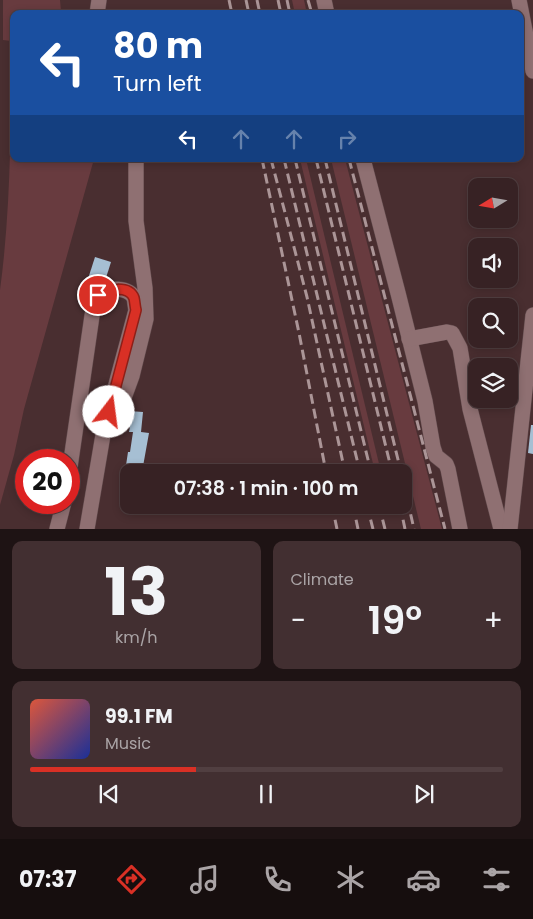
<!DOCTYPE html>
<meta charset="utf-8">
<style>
:root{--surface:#372224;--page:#422f31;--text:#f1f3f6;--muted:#aaa4a6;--line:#513f41;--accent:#d93025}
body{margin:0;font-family:Poppins,sans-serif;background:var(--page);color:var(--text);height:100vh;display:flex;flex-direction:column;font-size:19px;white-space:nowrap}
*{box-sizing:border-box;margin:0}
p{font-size:16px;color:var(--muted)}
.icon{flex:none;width:28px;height:28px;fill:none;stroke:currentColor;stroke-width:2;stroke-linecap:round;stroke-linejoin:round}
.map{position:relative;height:529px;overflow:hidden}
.panel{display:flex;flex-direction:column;gap:12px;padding:12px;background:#1e1314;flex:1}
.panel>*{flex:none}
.top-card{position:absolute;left:10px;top:10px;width:514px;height:152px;border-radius:10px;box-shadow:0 2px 8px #0003,0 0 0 1px var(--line);background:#1a4fa0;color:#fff;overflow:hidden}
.needle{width:32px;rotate:259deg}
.controls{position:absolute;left:468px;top:178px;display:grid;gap:10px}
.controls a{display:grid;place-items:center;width:50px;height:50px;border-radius:10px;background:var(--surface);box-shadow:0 2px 8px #0003,0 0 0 1px var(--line);font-size:25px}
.speed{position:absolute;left:15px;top:449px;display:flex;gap:10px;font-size:25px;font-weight:700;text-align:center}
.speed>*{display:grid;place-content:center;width:65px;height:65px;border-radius:50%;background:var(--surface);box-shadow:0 2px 8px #0003,0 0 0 1px var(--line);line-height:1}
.speed .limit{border:8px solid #d22;background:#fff;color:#111}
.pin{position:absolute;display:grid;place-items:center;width:42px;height:42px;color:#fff;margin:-21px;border:2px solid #fff;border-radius:50%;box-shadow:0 1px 5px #0007}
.me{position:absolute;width:55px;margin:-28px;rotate:15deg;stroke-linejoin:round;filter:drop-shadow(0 0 4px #0008)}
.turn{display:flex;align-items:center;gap:18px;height:105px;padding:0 20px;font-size:22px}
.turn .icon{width:65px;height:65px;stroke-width:2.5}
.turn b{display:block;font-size:35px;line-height:42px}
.lanes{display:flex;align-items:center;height:48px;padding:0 20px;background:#0003;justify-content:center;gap:25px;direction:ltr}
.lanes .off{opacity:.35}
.big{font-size:38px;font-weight:600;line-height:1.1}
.panel .widget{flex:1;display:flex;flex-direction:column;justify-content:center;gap:8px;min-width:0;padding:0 18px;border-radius:10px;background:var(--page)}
.panel .dial{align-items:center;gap:0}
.dial b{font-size:65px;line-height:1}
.song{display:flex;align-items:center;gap:15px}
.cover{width:60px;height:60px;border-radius:8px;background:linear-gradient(135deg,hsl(10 70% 55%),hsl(230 70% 35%))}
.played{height:5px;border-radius:2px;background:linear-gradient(90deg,var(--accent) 35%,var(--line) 35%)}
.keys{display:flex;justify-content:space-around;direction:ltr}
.heat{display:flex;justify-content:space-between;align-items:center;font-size:28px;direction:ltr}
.panel .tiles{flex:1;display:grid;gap:12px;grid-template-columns:1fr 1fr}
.widget:last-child{grid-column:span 2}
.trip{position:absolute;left:120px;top:464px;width:292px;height:50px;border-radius:10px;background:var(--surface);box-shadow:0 2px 8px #0003,0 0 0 1px var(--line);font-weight:600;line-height:50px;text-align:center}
.tabs{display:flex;height:80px;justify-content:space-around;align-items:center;background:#160e0e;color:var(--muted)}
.tabs .icon{width:35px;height:35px}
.tabs .selected{color:var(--accent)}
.tabs b{font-size:22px;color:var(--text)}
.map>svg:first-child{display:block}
.green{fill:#683b3f}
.building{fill:#a6bfd3}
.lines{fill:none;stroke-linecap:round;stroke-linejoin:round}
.minor-casing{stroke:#624b4d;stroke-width:16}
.minor{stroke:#8f7072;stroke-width:15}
.rail{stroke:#ab9597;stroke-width:3;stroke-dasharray:10 5;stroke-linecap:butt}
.route-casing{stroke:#8d1f18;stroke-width:12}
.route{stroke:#d93025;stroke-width:9}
</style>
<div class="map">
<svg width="533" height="529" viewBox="0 0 533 529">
<rect width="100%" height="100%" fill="#492e30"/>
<g class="green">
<path d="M3 0H60L61 11H53V14H14V159H94L24 409 14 455 0 505V290C11 208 11 124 11 41L3 40Z"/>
<path d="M292 0H304L307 14H295Z"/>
<path d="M300 159H306L381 472H375Z"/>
<path d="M331 159H345L442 529H421Z"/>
</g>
<g class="building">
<path d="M95 257 111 262 105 281 98 284 87 282Z"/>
<path d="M129 411 143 412 141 432 149 433 142 472H125L128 452H130L133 432H129L130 427 126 426Z"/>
<path d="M531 425H533V454L528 453Z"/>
</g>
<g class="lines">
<g class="minor-casing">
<g id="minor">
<path d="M324 0 327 14"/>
<path d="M519 0 533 71"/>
<path d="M97 14 99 0"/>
<path d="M363 159 398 293 425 401 433 447 436 456 446 464 448 469 460 529"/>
<path d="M409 339 447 332 452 333 460 348 470 409 501 529"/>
<path d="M111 423 117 417 132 376 146 319 145 288 136 221V159"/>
<path d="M69 474 93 309C95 304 96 297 100 294 108 287 129 287 134 298 135 301 135 307 136 310L104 429 87 529"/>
<path d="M57 529 64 502"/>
<path d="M510 529 533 315"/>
</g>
</g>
<use href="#minor" class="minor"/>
<g class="rail">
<path d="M229 0 232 14"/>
<path d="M246 0 249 14"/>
<path d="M257 0 260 14"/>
<path d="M278 0 281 14"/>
<path d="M287 0 290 14"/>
<path d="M308 0 312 14"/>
<path d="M262 159 299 333 326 472"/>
<path d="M271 159 307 297 345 472"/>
<path d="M284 159 360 472"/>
<path d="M295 159 371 472"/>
<path d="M316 159 392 472"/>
<path d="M325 159 401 472"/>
<path d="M349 159 445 529"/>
<path d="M404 485 414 529"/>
<path d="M332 505 337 529"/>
<path d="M353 505 358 529"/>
<path d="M367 505 373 529"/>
<path d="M379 505 385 529"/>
<path d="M400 505 405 529"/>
</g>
</g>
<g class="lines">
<g class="route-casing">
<path id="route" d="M98 295C107 289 129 285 134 298 135 302 135 307 136 310L109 412"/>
</g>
<use href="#route" class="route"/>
</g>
</svg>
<div class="controls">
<a><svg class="needle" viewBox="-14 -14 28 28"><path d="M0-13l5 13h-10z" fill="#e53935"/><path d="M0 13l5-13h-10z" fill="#aaa4a6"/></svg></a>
<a><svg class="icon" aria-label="sound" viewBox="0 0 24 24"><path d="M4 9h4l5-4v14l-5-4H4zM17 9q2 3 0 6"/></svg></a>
<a><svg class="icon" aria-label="search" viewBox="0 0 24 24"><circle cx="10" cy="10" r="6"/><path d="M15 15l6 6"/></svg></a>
<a><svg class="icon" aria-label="layers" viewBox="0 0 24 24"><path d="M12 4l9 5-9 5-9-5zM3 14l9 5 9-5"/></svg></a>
</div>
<div class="speed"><div class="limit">20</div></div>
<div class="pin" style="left:98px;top:295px;background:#d93025"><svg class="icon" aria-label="arrive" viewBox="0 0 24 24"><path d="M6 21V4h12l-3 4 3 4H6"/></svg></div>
<svg class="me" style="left:109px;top:412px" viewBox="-20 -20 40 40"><circle r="19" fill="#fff"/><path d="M0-13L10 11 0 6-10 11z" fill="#d93025"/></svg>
<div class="trip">07:38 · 1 min · 100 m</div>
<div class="top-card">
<div class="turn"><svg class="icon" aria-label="left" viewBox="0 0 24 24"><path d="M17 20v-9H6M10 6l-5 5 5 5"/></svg><div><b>80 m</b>Turn left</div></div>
<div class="lanes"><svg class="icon" aria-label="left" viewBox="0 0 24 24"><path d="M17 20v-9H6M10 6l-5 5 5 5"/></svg><svg class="icon off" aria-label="ahead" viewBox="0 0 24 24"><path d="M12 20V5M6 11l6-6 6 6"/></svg><svg class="icon off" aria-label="ahead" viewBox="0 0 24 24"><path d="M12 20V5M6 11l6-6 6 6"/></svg><svg class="icon off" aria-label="right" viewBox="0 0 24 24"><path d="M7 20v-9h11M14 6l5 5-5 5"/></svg></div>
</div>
</div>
<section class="panel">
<div class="tiles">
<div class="widget dial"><b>13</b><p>km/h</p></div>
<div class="widget"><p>Climate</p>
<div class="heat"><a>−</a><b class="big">19°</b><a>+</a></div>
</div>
<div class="widget">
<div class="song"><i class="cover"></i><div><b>99.1 FM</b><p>Music</p></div></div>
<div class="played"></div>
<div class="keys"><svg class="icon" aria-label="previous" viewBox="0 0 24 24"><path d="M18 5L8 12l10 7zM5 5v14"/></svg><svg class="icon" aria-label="pause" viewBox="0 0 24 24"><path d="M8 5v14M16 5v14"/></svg><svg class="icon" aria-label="next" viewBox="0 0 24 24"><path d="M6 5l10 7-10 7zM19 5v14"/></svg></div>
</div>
</div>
</section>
<nav class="tabs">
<b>07:37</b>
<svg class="icon selected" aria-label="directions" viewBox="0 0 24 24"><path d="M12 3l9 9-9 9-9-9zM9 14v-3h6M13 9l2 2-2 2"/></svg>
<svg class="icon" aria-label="music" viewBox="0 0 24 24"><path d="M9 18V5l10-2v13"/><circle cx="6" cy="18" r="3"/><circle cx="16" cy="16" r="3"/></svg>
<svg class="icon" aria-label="phone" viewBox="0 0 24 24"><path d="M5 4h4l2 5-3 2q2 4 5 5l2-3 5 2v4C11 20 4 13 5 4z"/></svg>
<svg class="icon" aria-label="climate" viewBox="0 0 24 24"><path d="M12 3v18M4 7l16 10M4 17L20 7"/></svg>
<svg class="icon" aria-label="car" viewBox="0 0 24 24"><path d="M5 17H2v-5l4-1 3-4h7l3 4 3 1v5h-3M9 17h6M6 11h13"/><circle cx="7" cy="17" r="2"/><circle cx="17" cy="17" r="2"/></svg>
<svg class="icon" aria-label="filters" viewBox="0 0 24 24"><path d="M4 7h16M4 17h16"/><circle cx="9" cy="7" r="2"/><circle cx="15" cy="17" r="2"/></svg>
</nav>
